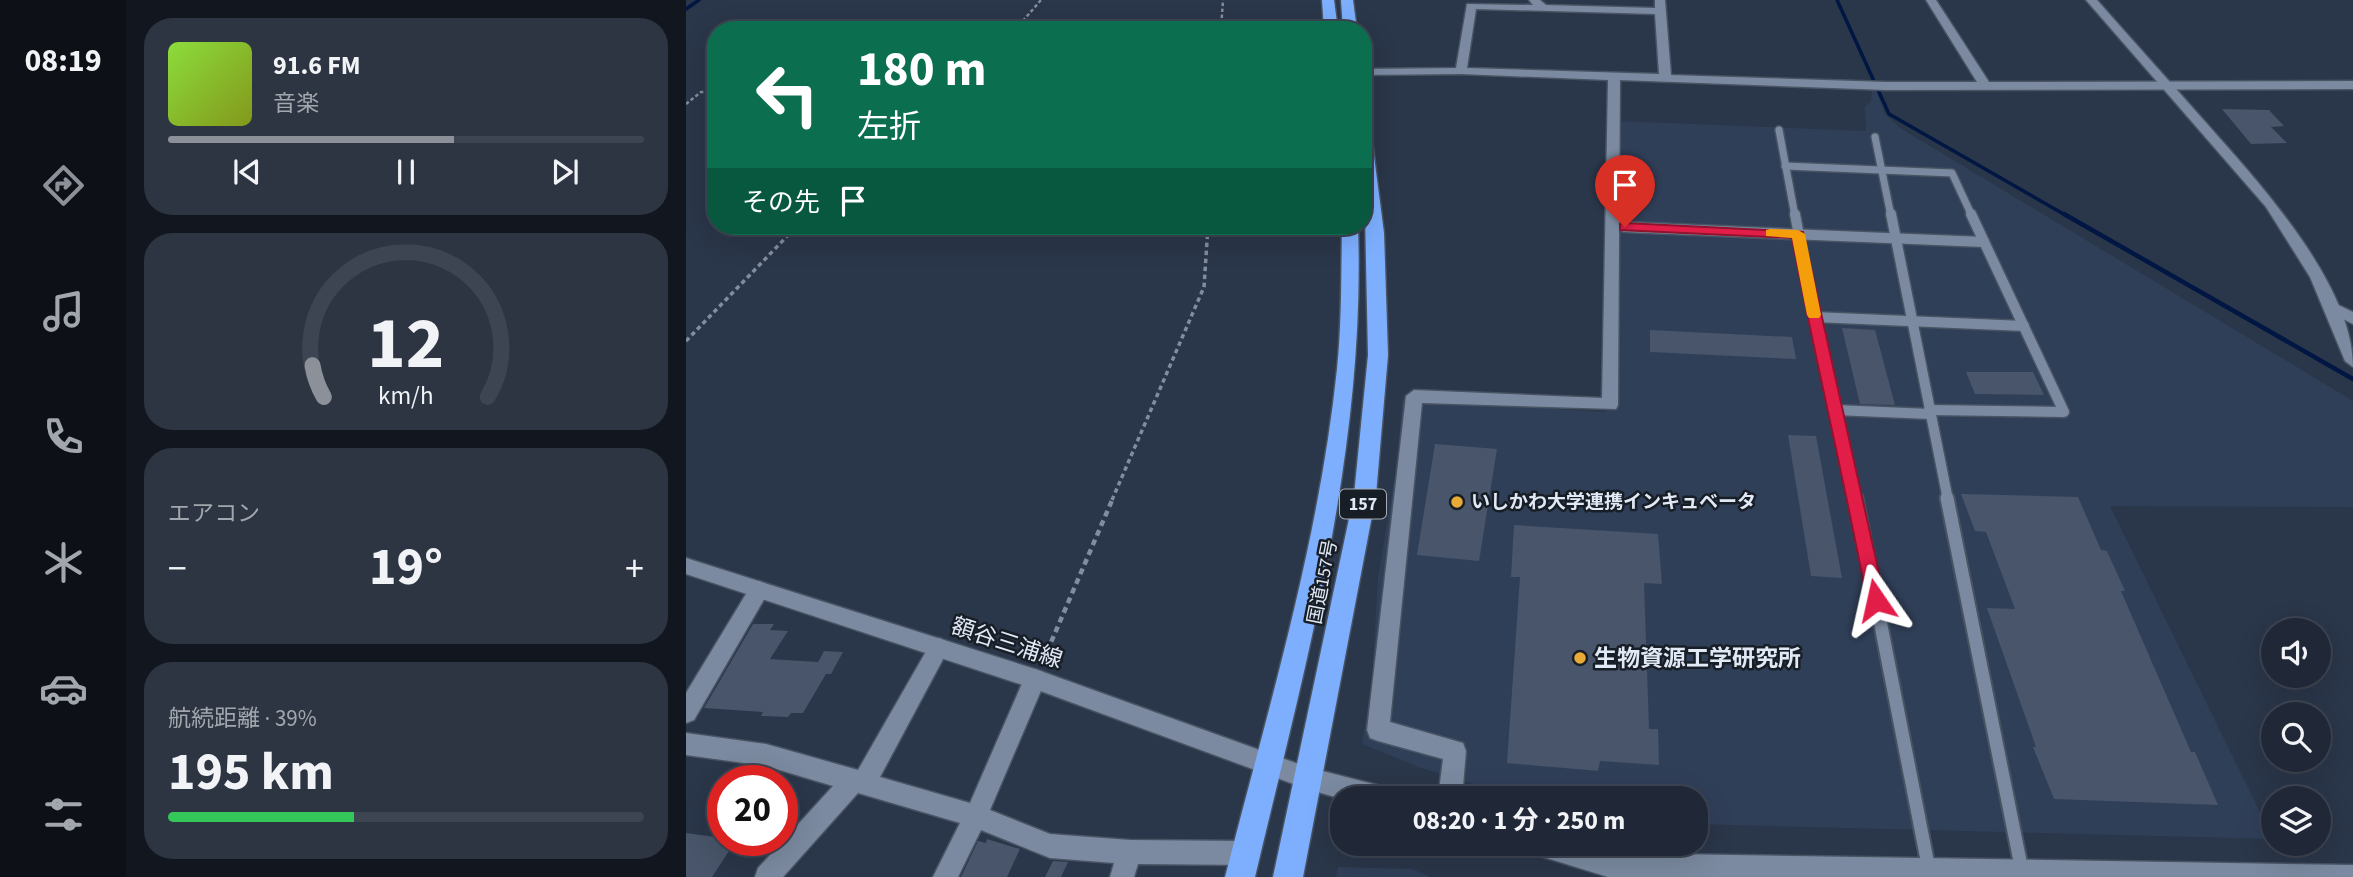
<!DOCTYPE html>
<html lang="ja">
<meta charset="utf-8">
<style>
:root{--surface:#202837;--page:#2d3442;--text:#f1f3f6;--muted:#a2a6ad;--line:#3d4452;--accent:#8c9099}
body{margin:0;font-family:"Source Sans 3","Noto Sans JP",sans-serif;background:var(--page);color:var(--text);height:100vh;display:flex;flex-direction:column;font-size:26px;white-space:nowrap}
*{box-sizing:border-box;margin:0}
p{font-size:23px;color:var(--muted)}
.icon{flex:none;width:38px;height:38px;fill:none;stroke:currentColor;stroke-width:2;stroke-linecap:round;stroke-linejoin:round}
.map{position:relative;flex:1;overflow:hidden}
.panel{display:flex;flex-direction:column;gap:18px;padding:18px;background:#12161e;width:560px}
.panel>*{flex:none}
.hud{position:absolute;left:21px;top:21px;width:665px;height:214px;border-radius:28px;box-shadow:0 7px 28px #0002,0 0 0 2px var(--line);background:#0b6e4f;color:#fff;overflow:hidden}
.fabs{position:absolute;left:1575px;top:618px;display:grid;gap:14px}
.fabs a{display:grid;place-items:center;width:70px;height:70px;border-radius:50%;background:var(--surface);box-shadow:0 7px 28px #0002,0 0 0 2px var(--line);font-size:35px}
.speed{position:absolute;left:21px;top:765px;display:flex;gap:14px;font-size:35px;font-weight:700;text-align:center}
.speed>*{display:grid;place-content:center;width:91px;height:91px;border-radius:50%;background:var(--surface);box-shadow:0 7px 28px #0002,0 0 0 2px var(--line);line-height:1}
.speed .limit{border:10px solid #d22;background:#fff;color:#111}
.pin{position:absolute;display:grid;place-items:center;width:60px;height:60px;color:#fff;margin:-72px -30px;border-radius:50% 50% 50% 0;rotate:-45deg;box-shadow:0 0 7px #0007}
.pin .icon{rotate:45deg}
.me{position:absolute;width:77px;margin:-38px;rotate:349deg;stroke-linejoin:round;filter:drop-shadow(0 0 5px #0008)}
.turn{display:flex;align-items:center;gap:24px;height:147px;padding:0 35px;font-size:32px}
.turn .icon{width:91px;height:91px;stroke-width:2.5}
.turn b{display:block;font-size:49px;line-height:60px}
.then{display:flex;align-items:center;height:66px;padding:0 35px;background:#0003;gap:14px;font-size:26px}
.big{font-size:52px;font-weight:700;line-height:1.1}
.panel .card{flex:1;display:flex;flex-direction:column;justify-content:center;gap:10px;min-width:0;padding:0 24px;border-radius:28px;background:var(--page)}
.panel .dial{align-items:center;gap:0}
.dial svg{height:182px;overflow:visible;fill:none;stroke:var(--line);stroke-width:7;stroke-linecap:round;text-anchor:middle}
.dial text{fill:var(--text);stroke:none}
.song{display:flex;align-items:center;gap:21px}
.cover{width:84px;height:84px;border-radius:10px;background:linear-gradient(135deg,hsl(90 70% 55%),hsl(70 70% 35%))}
.played{height:7px;border-radius:4px;background:linear-gradient(90deg,var(--accent) 60%,var(--line) 60%)}
.keys{display:flex;justify-content:space-around;direction:ltr}
.heat{display:flex;justify-content:space-between;align-items:center;font-size:38px;direction:ltr}
.charge{height:10px;border-radius:5px;background:linear-gradient(90deg,#34c759 39%,var(--line) 0)}
.trip{position:absolute;left:644px;top:786px;width:378px;height:70px;border-radius:28px;background:var(--surface);box-shadow:0 7px 28px #0002,0 0 0 2px var(--line);font-weight:700;line-height:70px;text-align:center}
main{display:flex;flex:1;min-height:0}
.dock{display:flex;flex-direction:column;width:126px;justify-content:space-around;align-items:center;background:#0d1016;color:var(--muted)}
.dock .icon{width:49px;height:49px}
.dock .current{color:var(--accent)}
.dock b{font-size:32px;color:var(--text)}
.map>svg:first-child{display:block}
.built{fill:#303f58}
.lines{fill:none;stroke-linecap:round;stroke-linejoin:round}
.stream-far1{stroke:#001643;stroke-width:3.5}
.stream{stroke:#001643;stroke-width:4.5}
.building{fill:#48556a}
.lane-far2-casing{stroke:#485363;stroke-width:10}
.lane-far1-casing{stroke:#485363;stroke-width:13}
.lane-casing{stroke:#485363;stroke-width:17}
.street-casing{stroke:#485363;stroke-width:3}
.secondary-casing{stroke:#485363;stroke-width:3}
.highway-casing{stroke:#485363;stroke-width:3}
.path-far2{stroke:#828c9c;stroke-width:2.5;stroke-dasharray:3.5 2.5;stroke-linecap:butt}
.path-far1{stroke:#828c9c;stroke-width:3.5;stroke-dasharray:4.5 3.5;stroke-linecap:butt}
.path{stroke:#828c9c;stroke-width:4.5;stroke-dasharray:6 4.5;stroke-linecap:butt}
.lane-far2{stroke:#7b8aa0;stroke-width:7}
.lane-far1{stroke:#7b8aa0;stroke-width:10}
.lane{stroke:#7b8aa0;stroke-width:13}
.street{fill:#7b8aa0;fill-rule:evenodd}
.secondary{fill:#7b8aa0;fill-rule:evenodd}
.highway{fill:#7daffe;fill-rule:evenodd}
.route{fill:#e11d48;stroke:#92132f;stroke-width:2}
.slow{fill:#f59e0b}
.poi-dot{fill:#e8ab37;stroke:#181e26;stroke-width:2.5}
.labels{text-anchor:middle;dominant-baseline:central;stroke-width:5;stroke-linejoin:round;paint-order:stroke}
.shield{fill:#181e26;stroke:#a5acb8;stroke-width:2}
.shield-label{font-size:18px;font-weight:bold;fill:#e1e9f6}
.poi-label{font-size:19px;font-weight:bold;fill:#e1e9f6;stroke:#181e26;text-anchor:start}
.street-label{font-size:19px;fill:#e1e9f6;stroke:#181e26}
.near-street-label{font-size:23px;fill:#e1e9f6;stroke:#181e26}
.near-poi-label{font-size:23px;font-weight:bold;fill:#e1e9f6;stroke:#181e26;text-anchor:start}
</style>
<main>
<nav class="dock">
<b>08:19</b>
<svg class="icon current" aria-label="directions" viewBox="0 0 24 24"><path d="M12 3l9 9-9 9-9-9zM9 14v-3h6M13 9l2 2-2 2"/></svg>
<svg class="icon" aria-label="music" viewBox="0 0 24 24"><path d="M9 18V5l10-2v13"/><circle cx="6" cy="18" r="3"/><circle cx="16" cy="16" r="3"/></svg>
<svg class="icon" aria-label="phone" viewBox="0 0 24 24"><path d="M5 4h4l2 5-3 2q2 4 5 5l2-3 5 2v4C11 20 4 13 5 4z"/></svg>
<svg class="icon" aria-label="climate" viewBox="0 0 24 24"><path d="M12 3v18M4 7l16 10M4 17L20 7"/></svg>
<svg class="icon" aria-label="car" viewBox="0 0 24 24"><path d="M5 17H2v-5l4-1 3-4h7l3 4 3 1v5h-3M9 17h6M6 11h13"/><circle cx="7" cy="17" r="2"/><circle cx="17" cy="17" r="2"/></svg>
<svg class="icon" aria-label="filters" viewBox="0 0 24 24"><path d="M4 7h16M4 17h16"/><circle cx="9" cy="7" r="2"/><circle cx="15" cy="17" r="2"/></svg>
</nav>
<section class="panel">
<div class="card">
<div class="song"><i class="cover"></i><div><b>91.6 FM</b><p>音楽</p></div></div>
<div class="played"></div>
<div class="keys"><svg class="icon" aria-label="previous" viewBox="0 0 24 24"><path d="M18 5L8 12l10 7zM5 5v14"/></svg><svg class="icon" aria-label="pause" viewBox="0 0 24 24"><path d="M8 5v14M16 5v14"/></svg><svg class="icon" aria-label="next" viewBox="0 0 24 24"><path d="M6 5l10 7-10 7zM19 5v14"/></svg></div>
</div>
<div class="card dial"><svg viewBox="0 0 100 80">
<path d="M14 69A42 42 0 1 1 86 69"/>
<path d="M14 69A42 42 0 0 1 9 55" stroke="#8c9099"/>
<text x="50" y="56" font-size="32" font-weight="700">12</text>
<text x="50" y="72" font-size="11">km/h</text>
</svg></div>
<div class="card"><p>エアコン</p>
<div class="heat"><a>−</a><b class="big">19°</b><a>+</a></div>
</div>
<div class="card"><p>航続距離 · 39%</p><b class="big">195 km</b><div class="charge"></div></div>
</section>
<div class="map">
<svg width="1667" height="877" viewBox="0 0 1667 877">
<rect width="100%" height="100%" fill="#2a3649"/>
<g class="built">
<path d="M1186 90H1190L1199 114 1214 128 1667 401V507L1424 506 1587 839 1010 824V798H835L735 768 676 744 686 681 692 578 712 456 716 399 919 412 929 405 931 121 1180 131 1179 106 1185 102Z"/>
<path d="M652 867 726 869 745 877H650Z"/>
</g>
<g class="lines">
<g class="stream-far1">
<path d="M1151 0 1203 114 1381 216"/>
<path d="M0 9 13 0"/>
</g>
<path class="stream" d="M1378 214 1667 379"/>
</g>
<g class="building">
<path d="M1536 109 1583 110 1598 126 1585 127 1601 143 1565 144Z"/>
<path d="M1156 328 1189 330 1209 405 1174 404Z"/>
<path d="M964 330 1106 337 1110 359 964 352Z"/>
<path d="M1280 372H1347L1358 395 1289 394Z"/>
<path d="M1102 435 1130 436 1156 578 1125 576Z"/>
<path d="M749 444 811 449 793 561 731 555Z"/>
<path d="M1275 494 1392 497 1415 550 1421 551 1439 591H1435L1505 752H1509L1532 805 1368 799 1347 747H1350L1301 608 1329 609 1300 532 1289 531Z"/>
<path d="M828 525 972 534 976 584 958 583 963 729H972L973 765 914 761 912 771 821 763 834 577H825Z"/>
<path d="M67 624H88L84 630 102 631 84 659 132 662 138 651 157 652 145 674H140L117 713H105L102 717 75 716 77 712 18 708Z"/>
<path d="M0 833 50 840 26 877H0Z"/>
<path d="M301 839 334 849 321 877H275L292 841 300 843Z"/>
<path d="M367 861 382 862 375 877H359Z"/>
</g>
<g class="lines">
<g class="lane-far2-casing">
<g id="lane-far2">
<path d="M1093 130 1109 216"/>
<path d="M1189 137 1205 216"/>
<path d="M1099 166 1266 173 1286 216"/>
</g>
</g>
<g class="lane-far1-casing">
<g id="lane-far1">
<path d="M1109 214 1134 348 1170 500"/>
<path d="M1205 214 1262 500"/>
<path d="M939 227 1298 242"/>
<path d="M1128 317 1338 326"/>
<path d="M1149 410 1244 414"/>
<path d="M1243 410 1378 412 1285 214"/>
</g>
</g>
<g class="lane-casing">
<g id="lane">
<path d="M1170 498 1243 870"/>
<path d="M1261 498 1336 871"/>
</g>
</g>
<g class="street-casing">
<g id="street">
<path d="M843 0H854L860 5 969 8V0H979L985 75 1200 82H1291L1240 0H1250L1303 82 1667 81V89L1200 90 934 80 932 405 930 409 736 403 704 722 777 743 780 751 776 798H752L757 759 692 741 684 738 681 730 720 396 728 390 916 398 922 80 775 74 677 75V69L770 68 781 4 847 5ZM790 9 969 14 973 74 781 68Z"/>
<path d="M1646 302 1667 312V324L1641 311 1638 307Z"/>
<path d="M73 581 80 584 83 590 80 596 8 720 0 723V693L66 584Z"/>
<path d="M253 638 260 641 263 648 194 777 284 803 341 672 349 669 357 672 360 679 304 810 364 834 444 840 560 841 569 844 572 853 569 862 560 865 452 864 448 877H424L428 863 364 858 295 830 272 877H247L274 823 172 793 97 877H69L72 868 147 786 80 766 0 755V733L80 744 172 770 246 641Z"/>
</g>
</g>
<g class="secondary-casing">
<g id="secondary">
<path d="M1400 0H1411C1445 39 1480 77 1514 116 1568 177 1667 282 1667 367L1659 361 1624 277 1580 207Z"/>
<path d="M0 558 349 669 621 767 695 786 703 790 707 798 656 799 621 789 349 689 0 574Z"/>
<path d="M842 844H892L923 853 1667 865V877H922L854 856 846 852Z"/>
</g>
</g>
<g class="highway-casing">
<g id="highway">
<path d="M636 0H648L652 30H638Z"/>
<path d="M655 0H667L671 30H657Z"/>
<path d="M677 121 684 125 698 233 702 355 690 495 617 877H587L668 495 682 355Z"/>
<path d="M656 226H672C680 449 620 662 569 877H539C582 709 633 542 651 369 656 321 655 274 656 226Z"/>
</g>
</g>
<g class="path-far2">
<path d="M329 30 355 0"/>
<path d="M535 30 537 0"/>
<path d="M0 104 15 92H30"/>
</g>
<g class="path-far1">
<path d="M0 341 111 226"/>
<path d="M426 500 518 287 522 226"/>
</g>
<path class="path" d="M357 661 427 498"/>
<use href="#lane-far2" class="lane-far2"/>
<use href="#lane-far1" class="lane-far1"/>
<use href="#lane" class="lane"/>
<use href="#street" class="street"/>
<use href="#secondary" class="secondary"/>
<use href="#highway" class="highway"/>
</g>
<path class="route" d="M939 223 1117 232 1199 600 1197 606 1190 608 1184 606 1181 600C1158 479 1129 359 1106 238L934 230V224Z"/>
<path class="slow" d="M1084 229 1112 230 1119 234 1135 315 1133 318H1123L1121 315 1106 238 1080 236V230Z"/>
<g class="poi-dot">
<circle cx="771" cy="502" r="7"/>
<circle cx="894" cy="658" r="7"/>
</g>
<g class="labels">
<rect class="shield" x="654" y="489.5" width="46" height="29" rx="5"/>
<g class="shield-label">
<text x="677" y="504">157</text>
</g>
<g class="poi-label">
<text x="785" y="502">いしかわ大学連携インキュベータ</text>
</g>
<g class="street-label">
<text transform="translate(637 582) rotate(-79)">国道157号</text>
</g>
<g class="near-street-label">
<text transform="translate(321 643) rotate(18)">額谷三浦線</text>
</g>
<g class="near-poi-label">
<text x="908" y="658">生物資源工学研究所</text>
</g>
</g>
</svg>
<div class="fabs">
<a><svg class="icon" aria-label="sound" viewBox="0 0 24 24"><path d="M4 9h4l5-4v14l-5-4H4zM17 9q2 3 0 6"/></svg></a>
<a><svg class="icon" aria-label="search" viewBox="0 0 24 24"><circle cx="10" cy="10" r="6"/><path d="M15 15l6 6"/></svg></a>
<a><svg class="icon" aria-label="layers" viewBox="0 0 24 24"><path d="M12 4l9 5-9 5-9-5zM3 14l9 5 9-5"/></svg></a>
</div>
<div class="speed"><div class="limit">20</div></div>
<div class="pin" style="left:939px;top:227px;background:#d93025"><svg class="icon" aria-label="arrive" viewBox="0 0 24 24"><path d="M6 21V4h12l-3 4 3 4H6"/></svg></div>
<svg class="me" style="left:1190px;top:600px" viewBox="-20 -20 40 40"><path d="M0-17L14 15 0 8-14 15z" fill="#e11d48" stroke="#fff" stroke-width="4"/></svg>
<div class="trip">08:20 · 1 分 · 250 m</div>
<div class="hud">
<div class="turn"><svg class="icon" aria-label="left" viewBox="0 0 24 24"><path d="M17 20v-9H6M10 6l-5 5 5 5"/></svg><div><b>180 m</b>左折</div></div>
<div class="then">その先<svg class="icon" aria-label="arrive" viewBox="0 0 24 24"><path d="M6 21V4h12l-3 4 3 4H6"/></svg></div>
</div>
</div>
</main>
